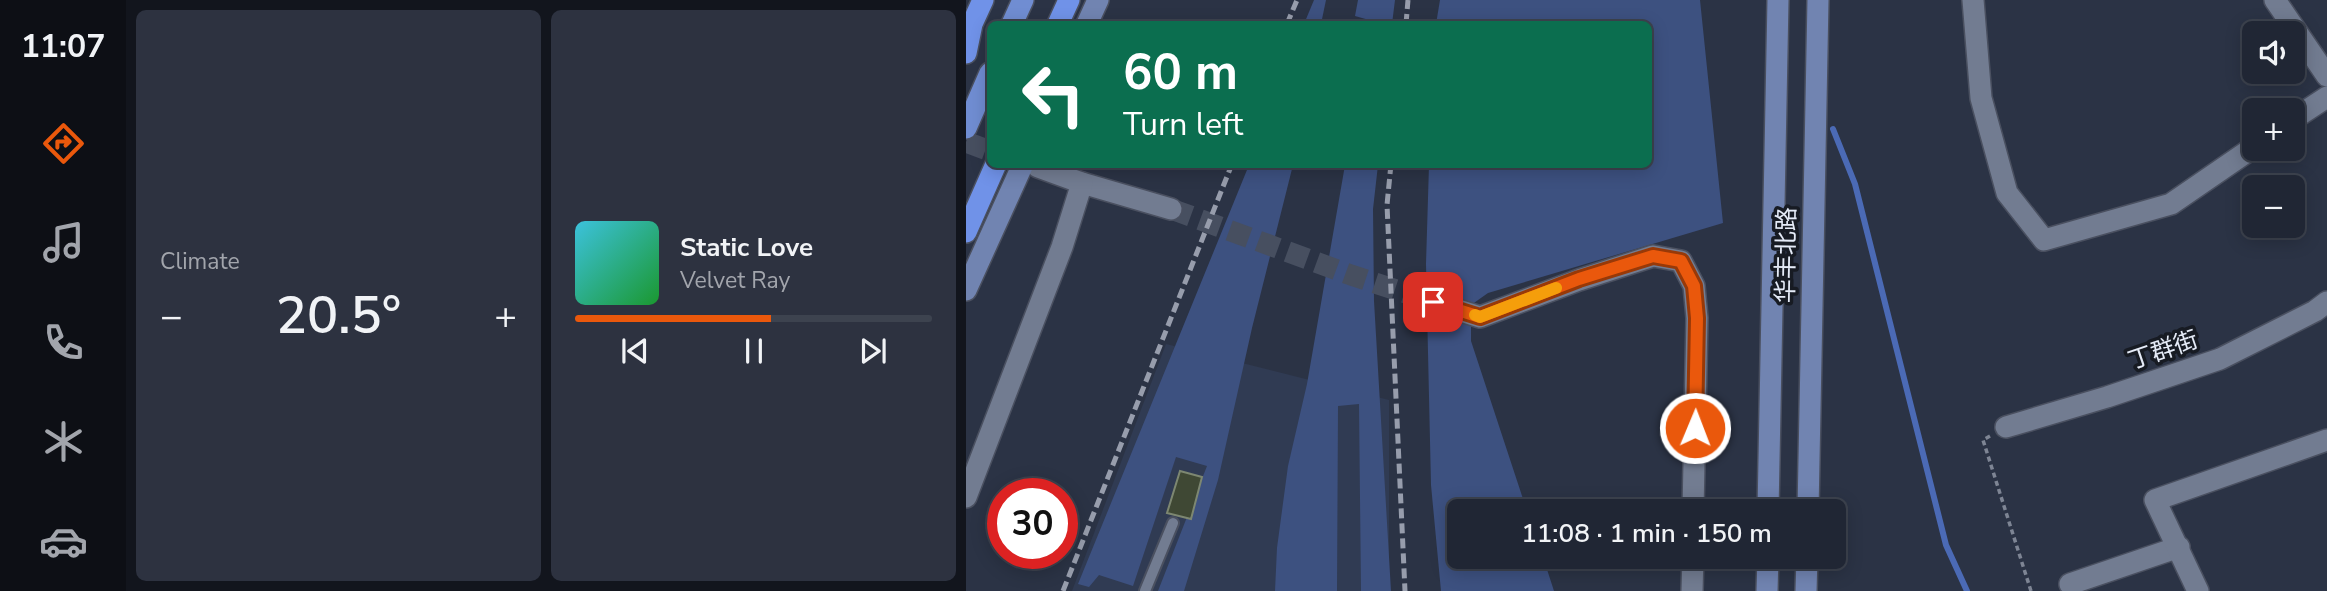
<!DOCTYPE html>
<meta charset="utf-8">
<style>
:root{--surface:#202634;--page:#2d3240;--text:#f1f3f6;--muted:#a2a5ac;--line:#3d434f;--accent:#ea580c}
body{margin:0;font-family:"Nunito Sans","Noto Sans SC",sans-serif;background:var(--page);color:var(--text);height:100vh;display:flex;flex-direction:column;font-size:26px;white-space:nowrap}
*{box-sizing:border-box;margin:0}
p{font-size:23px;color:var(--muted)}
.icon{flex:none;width:38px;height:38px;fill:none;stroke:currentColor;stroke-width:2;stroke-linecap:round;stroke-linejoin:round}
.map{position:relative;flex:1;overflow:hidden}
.panel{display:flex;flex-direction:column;gap:10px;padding:10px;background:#12151d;width:840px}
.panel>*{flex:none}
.guide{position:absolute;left:21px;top:21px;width:665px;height:147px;border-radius:10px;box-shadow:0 4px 18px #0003,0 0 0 2px var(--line);background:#0b6e4f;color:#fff;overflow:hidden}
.tools{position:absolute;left:1276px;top:21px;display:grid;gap:14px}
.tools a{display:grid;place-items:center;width:63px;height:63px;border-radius:10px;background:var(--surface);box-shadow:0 4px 18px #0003,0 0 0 2px var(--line);font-size:35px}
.speed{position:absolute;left:21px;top:478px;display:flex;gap:14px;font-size:35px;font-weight:700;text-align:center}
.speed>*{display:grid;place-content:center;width:91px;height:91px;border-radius:50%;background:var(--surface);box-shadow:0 4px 18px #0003,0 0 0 2px var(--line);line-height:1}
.speed .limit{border:10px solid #d22;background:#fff;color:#111}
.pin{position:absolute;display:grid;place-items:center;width:60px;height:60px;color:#fff;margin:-30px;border-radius:14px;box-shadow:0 4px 10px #0006}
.me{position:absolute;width:77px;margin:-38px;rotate:1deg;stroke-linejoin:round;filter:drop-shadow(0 0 5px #0008)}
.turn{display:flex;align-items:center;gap:24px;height:147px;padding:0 21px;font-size:32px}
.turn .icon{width:91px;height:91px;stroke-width:2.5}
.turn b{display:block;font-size:49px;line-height:60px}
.big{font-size:52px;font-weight:600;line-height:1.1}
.panel .tile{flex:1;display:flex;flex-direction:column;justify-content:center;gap:10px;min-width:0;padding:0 24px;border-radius:10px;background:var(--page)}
.song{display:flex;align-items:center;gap:21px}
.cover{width:84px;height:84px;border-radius:10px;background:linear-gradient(135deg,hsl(190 70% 55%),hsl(130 70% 35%))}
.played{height:7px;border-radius:4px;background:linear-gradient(90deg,var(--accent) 55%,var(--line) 55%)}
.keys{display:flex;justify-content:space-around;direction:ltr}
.heat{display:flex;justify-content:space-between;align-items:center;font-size:38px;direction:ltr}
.panel .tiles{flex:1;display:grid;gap:10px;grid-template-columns:repeat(2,1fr)}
.trip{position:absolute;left:481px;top:499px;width:399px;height:70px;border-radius:10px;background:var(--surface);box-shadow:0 4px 18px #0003,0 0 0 2px var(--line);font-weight:600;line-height:70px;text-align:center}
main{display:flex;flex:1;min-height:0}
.tabs{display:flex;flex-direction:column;width:126px;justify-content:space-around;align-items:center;background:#0d0f15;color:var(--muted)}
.tabs .icon{width:49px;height:49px}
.tabs .current{color:var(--accent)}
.tabs b{font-size:32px;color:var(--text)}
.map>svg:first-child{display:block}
.built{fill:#303b53}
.green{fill:#3d5180}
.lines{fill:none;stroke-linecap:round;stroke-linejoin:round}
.stream{stroke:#4b6ab5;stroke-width:6}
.building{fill:#3f4834;stroke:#7d8771;stroke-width:2}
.minor-tunnel{stroke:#474f60;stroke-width:21;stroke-dasharray:21 10;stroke-linecap:butt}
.service-casing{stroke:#4a5060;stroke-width:14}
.minor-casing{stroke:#4a5060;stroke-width:24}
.tertiary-casing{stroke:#4a5060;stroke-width:24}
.secondary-casing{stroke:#4a5060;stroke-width:24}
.primary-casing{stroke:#4a5060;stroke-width:24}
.trunk-casing{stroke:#4a5060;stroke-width:24}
.path{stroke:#7e8594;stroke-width:3.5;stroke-dasharray:5 3.5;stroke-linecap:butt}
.service{stroke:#727c91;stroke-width:10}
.minor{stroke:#727c91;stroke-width:21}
.tertiary{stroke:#727c91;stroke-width:21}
.secondary{stroke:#7184b1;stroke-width:21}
.primary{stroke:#708dd2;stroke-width:21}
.trunk{stroke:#7092e8;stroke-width:21}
.rail{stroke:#979dac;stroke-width:5;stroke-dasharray:10 5;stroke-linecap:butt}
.route-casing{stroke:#983908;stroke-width:18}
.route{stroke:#ea580c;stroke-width:12}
.slow{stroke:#f59e0b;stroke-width:12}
.labels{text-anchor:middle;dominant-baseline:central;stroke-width:7;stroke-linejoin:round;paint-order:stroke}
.street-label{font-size:24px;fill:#e5ebf7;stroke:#171b23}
</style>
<main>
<nav class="tabs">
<b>11:07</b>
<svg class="icon current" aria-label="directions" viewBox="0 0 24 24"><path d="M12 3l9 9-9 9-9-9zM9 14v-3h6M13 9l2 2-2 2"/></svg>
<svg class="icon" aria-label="music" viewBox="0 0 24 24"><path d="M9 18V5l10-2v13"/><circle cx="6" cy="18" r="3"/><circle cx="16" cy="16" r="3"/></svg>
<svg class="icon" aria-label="phone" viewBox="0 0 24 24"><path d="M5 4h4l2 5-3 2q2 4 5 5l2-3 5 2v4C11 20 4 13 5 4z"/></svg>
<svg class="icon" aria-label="climate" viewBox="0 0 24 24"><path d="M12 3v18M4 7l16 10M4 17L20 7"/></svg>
<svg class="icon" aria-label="car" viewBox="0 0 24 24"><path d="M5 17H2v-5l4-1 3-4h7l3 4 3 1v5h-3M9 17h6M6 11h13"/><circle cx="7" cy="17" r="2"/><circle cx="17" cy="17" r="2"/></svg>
</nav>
<section class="panel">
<div class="tiles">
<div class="tile"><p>Climate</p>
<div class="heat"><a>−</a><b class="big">20.5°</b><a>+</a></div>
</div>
<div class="tile">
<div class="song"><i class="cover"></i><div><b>Static Love</b><p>Velvet Ray</p></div></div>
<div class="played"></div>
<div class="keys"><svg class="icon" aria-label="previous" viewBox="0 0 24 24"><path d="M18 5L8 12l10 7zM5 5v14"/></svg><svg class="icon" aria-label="pause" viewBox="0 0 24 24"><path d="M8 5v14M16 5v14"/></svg><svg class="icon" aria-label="next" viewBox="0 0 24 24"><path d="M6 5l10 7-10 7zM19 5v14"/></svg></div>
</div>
</div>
</section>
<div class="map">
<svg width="1361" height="591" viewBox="0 0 1361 591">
<rect width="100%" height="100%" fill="#2b3345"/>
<path class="built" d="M200 344 423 400V591H106Z"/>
<g class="green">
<path d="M348 0H360L355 24H338Z"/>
<path d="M392 0H429L426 24H403V20L389 16Z"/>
<path d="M474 0H734L757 223 522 293 505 305V341L561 511H494V556L577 557 588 591H475L465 485 460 264 463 165 682 164V24H470Z"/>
<path d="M283 165H327L286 328 252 480 218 591H192L241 466 210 457 167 586 133 575 123 587 112 584Z"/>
<path d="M379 165H412L407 209 408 301 425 591H395L393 404 372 406 371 591H309L311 548 322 466 341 384Z"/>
</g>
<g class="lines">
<path class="stream" d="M867 129 889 184 980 545 1001 591"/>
</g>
<path class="building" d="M214 471 236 477 225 519 201 513Z"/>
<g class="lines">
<g class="minor-tunnel">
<path d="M0 142 24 151"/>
<path d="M205 209 385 275 467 302"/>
</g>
<g class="service-casing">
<path id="service" d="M179 591 207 523"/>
</g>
<g class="minor-casing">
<g id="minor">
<path d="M1007 0 1015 98 1041 193 1078 240 1205 204 1288 147"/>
<path d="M1309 0 1361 76"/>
<path d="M1326 120 1361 97"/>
<path d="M116 183 205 209"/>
<path d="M467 302 514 317 613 280 687 256 715 261 728 286 731 318 727 511"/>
<path d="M0 497 96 247 116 183 72 167"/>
<path d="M1104 584 1213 547"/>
<path d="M726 591 727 556"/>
<path d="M1232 591 1189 500 1361 440"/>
</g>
</g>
<g class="tertiary-casing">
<path id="tertiary" d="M1040 427 1141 397 1254 359 1349 311 1361 302"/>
</g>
<g class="secondary-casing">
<g id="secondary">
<path d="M121 24 132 0"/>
<path d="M0 290 57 164"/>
<path d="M802 511 812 0"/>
<path d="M842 511 852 0"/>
<path d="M801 591 802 556"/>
<path d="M840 591 841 556"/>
</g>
</g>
<g class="primary-casing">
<g id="primary">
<path d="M46 24 57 0"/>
<path d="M0 128 24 73"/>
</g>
</g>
<g class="trunk-casing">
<g id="trunk">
<path d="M92 24 103 0"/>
<path d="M0 53 6 24 17 0"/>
<path d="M0 232 30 164"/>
</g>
</g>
<path class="path" d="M1024 436 1017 440 1065 591"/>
<use href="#service" class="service"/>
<use href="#minor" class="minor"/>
<use href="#tertiary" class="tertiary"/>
<use href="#secondary" class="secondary"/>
<use href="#primary" class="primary"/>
<use href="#trunk" class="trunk"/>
<g class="rail">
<path d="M321 24 331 0"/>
<path d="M440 24 442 0"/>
<path d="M425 164 421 205 439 591"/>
<path d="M97 591 266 164"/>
</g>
</g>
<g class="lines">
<g class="route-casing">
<path id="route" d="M467 302 514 317 613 279 687 256 715 261 728 286 731 318 729 428"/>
</g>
<use href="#route" class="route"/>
<path class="slow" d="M509 315 514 317 590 288"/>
</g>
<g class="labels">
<g class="street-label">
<text transform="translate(820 255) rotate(-89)">华丰北路</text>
<text transform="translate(1197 350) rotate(-19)">丁群街</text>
</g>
</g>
</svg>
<div class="tools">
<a><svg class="icon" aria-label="sound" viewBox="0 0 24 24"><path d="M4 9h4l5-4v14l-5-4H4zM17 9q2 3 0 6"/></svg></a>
<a>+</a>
<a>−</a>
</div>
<div class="speed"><div class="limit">30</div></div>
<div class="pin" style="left:467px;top:302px;background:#d93025"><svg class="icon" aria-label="arrive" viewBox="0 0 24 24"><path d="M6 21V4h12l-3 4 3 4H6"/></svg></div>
<svg class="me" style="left:729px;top:428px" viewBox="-20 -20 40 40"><circle r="17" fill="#ea580c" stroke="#fff" stroke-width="3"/><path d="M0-11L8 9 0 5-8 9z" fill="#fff"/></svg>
<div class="trip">11:08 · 1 min · 150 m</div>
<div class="guide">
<div class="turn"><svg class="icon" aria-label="left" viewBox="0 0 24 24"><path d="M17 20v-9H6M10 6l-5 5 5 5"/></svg><div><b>60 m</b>Turn left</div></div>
</div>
</div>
</main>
